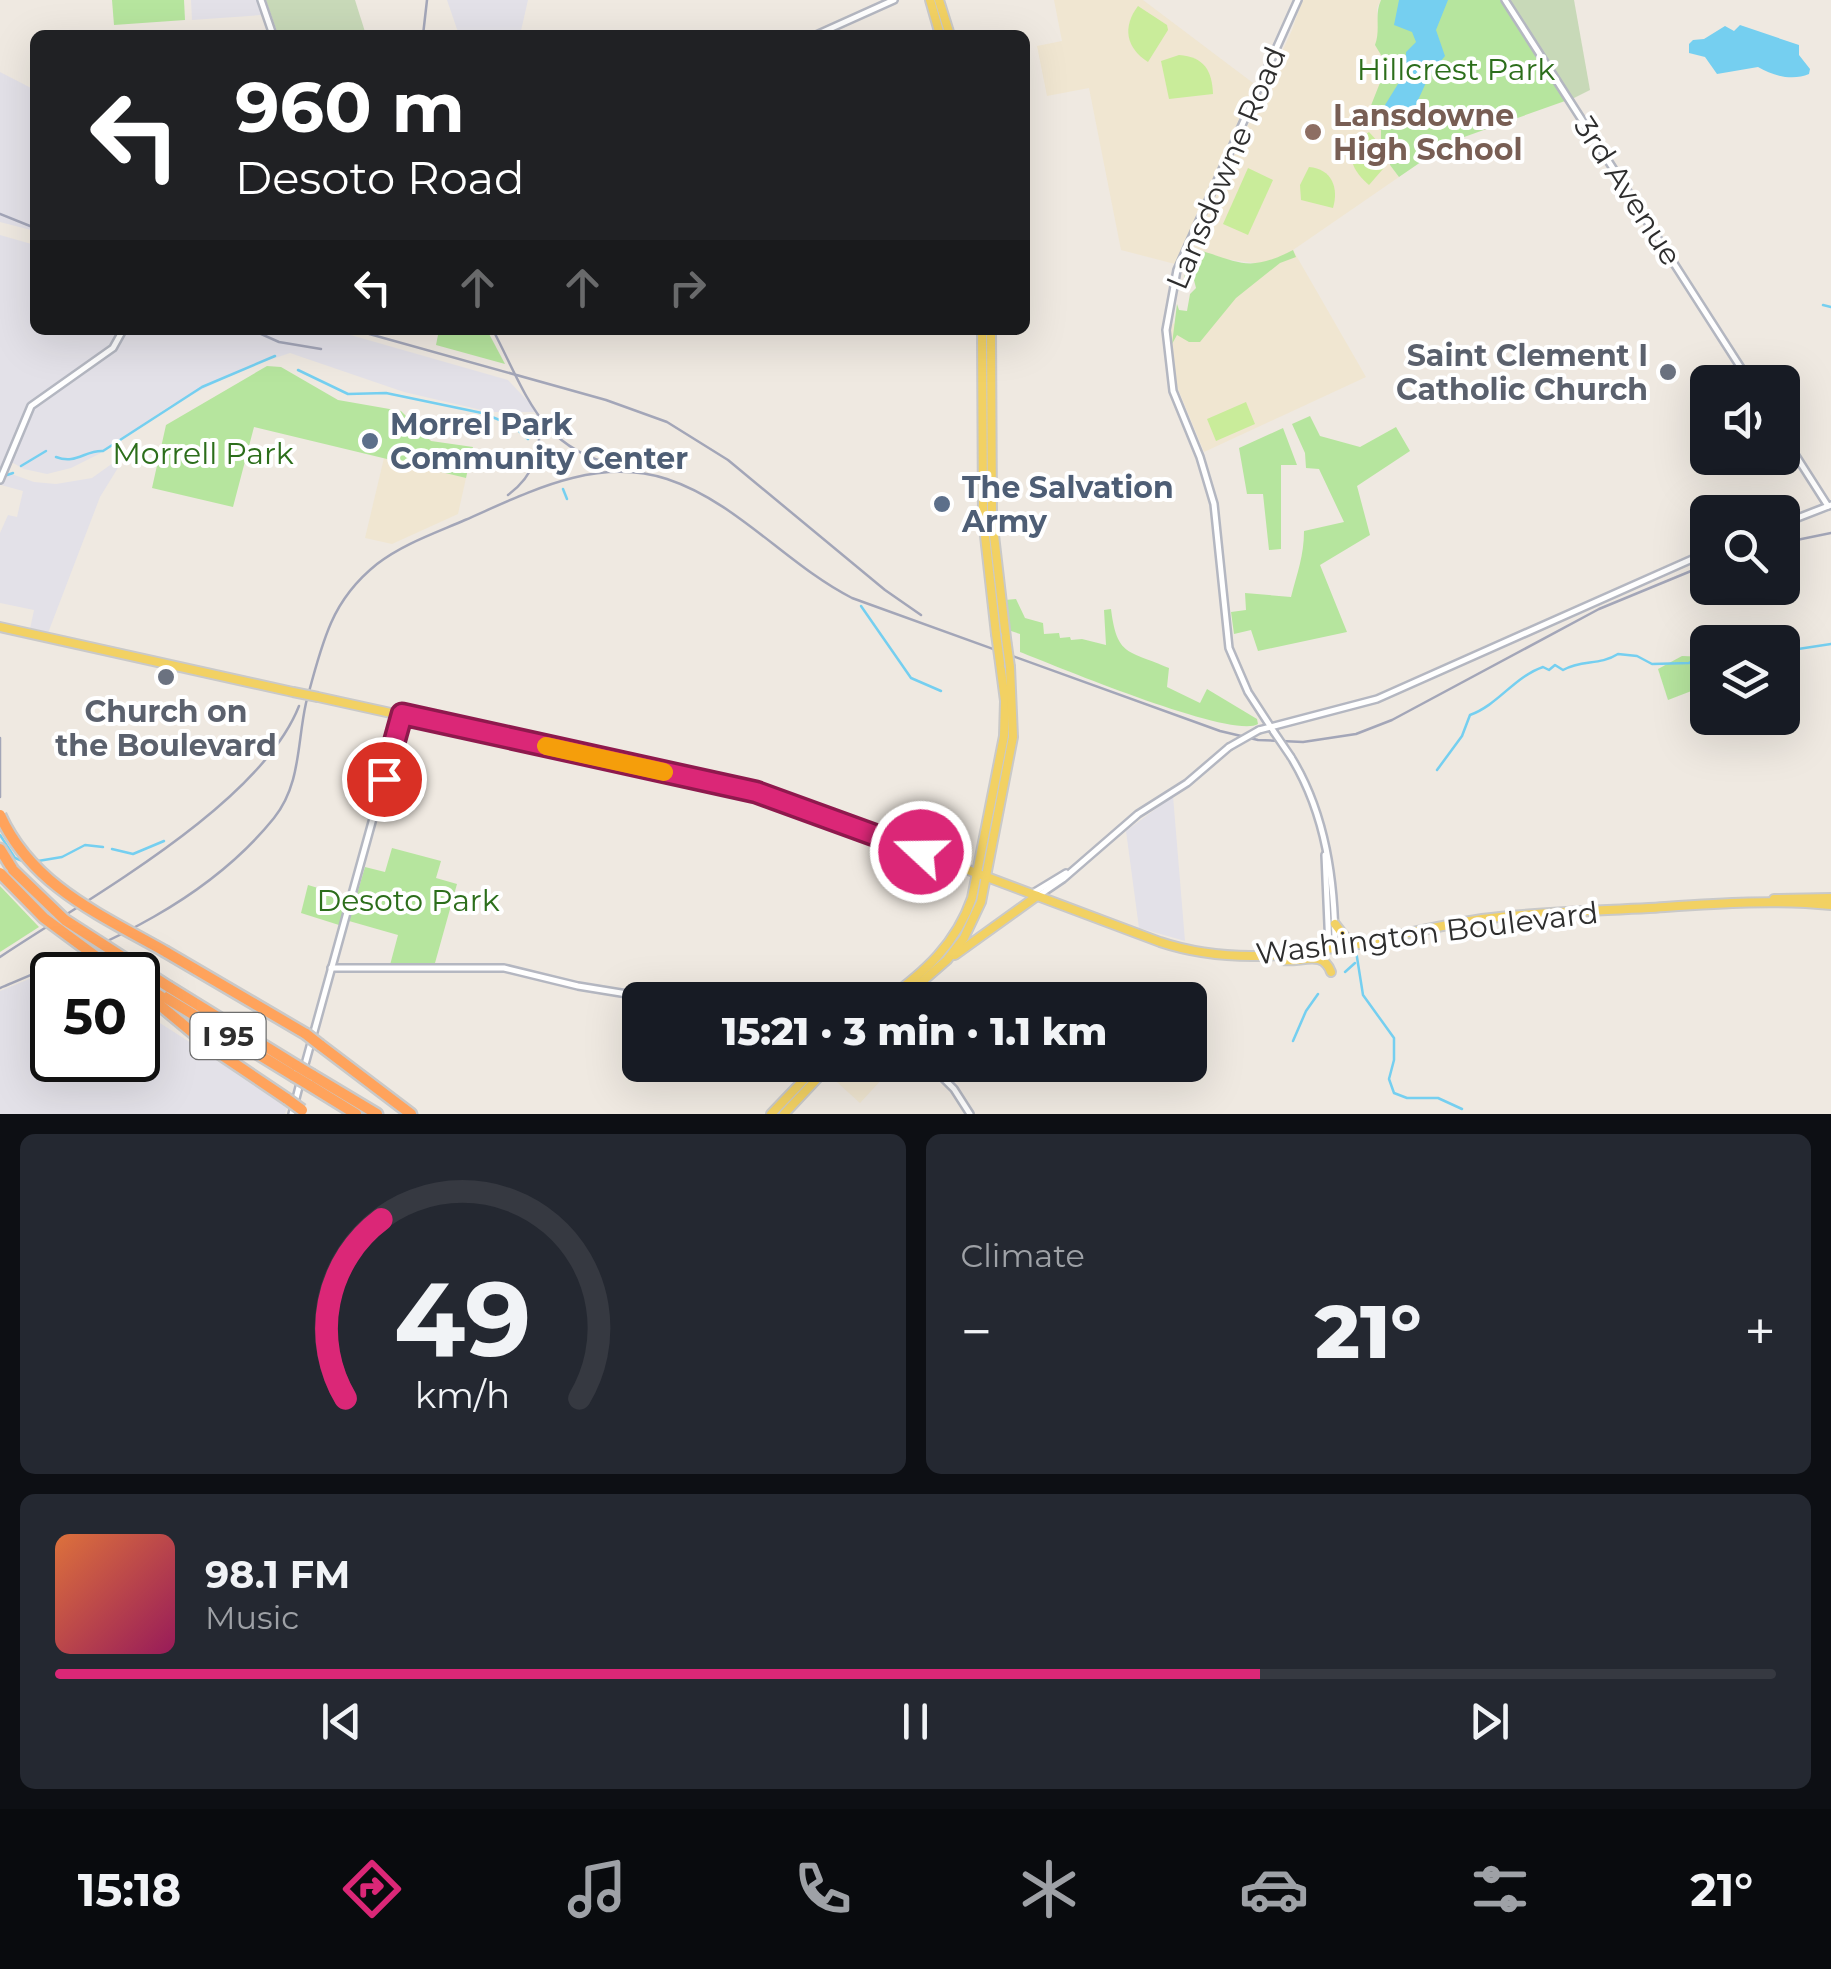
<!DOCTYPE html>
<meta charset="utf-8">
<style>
:root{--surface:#171b24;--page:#242831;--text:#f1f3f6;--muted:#9ea1a6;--line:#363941;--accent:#db2777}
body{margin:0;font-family:Montserrat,sans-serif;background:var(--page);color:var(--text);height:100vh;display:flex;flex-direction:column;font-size:38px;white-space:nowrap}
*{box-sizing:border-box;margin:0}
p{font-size:32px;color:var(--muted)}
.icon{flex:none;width:55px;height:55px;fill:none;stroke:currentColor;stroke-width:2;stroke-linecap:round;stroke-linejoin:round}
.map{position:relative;height:1114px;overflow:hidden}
.sheet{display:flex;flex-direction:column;gap:20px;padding:20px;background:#0d0f14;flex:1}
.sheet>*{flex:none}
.banner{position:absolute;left:30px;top:30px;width:1000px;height:305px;border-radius:15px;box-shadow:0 10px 40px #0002;background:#202124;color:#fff;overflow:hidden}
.controls{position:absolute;left:1690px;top:365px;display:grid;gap:20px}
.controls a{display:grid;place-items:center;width:110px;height:110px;border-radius:15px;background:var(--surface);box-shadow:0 10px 40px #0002;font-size:50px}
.speed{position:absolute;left:30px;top:952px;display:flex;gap:20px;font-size:50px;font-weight:700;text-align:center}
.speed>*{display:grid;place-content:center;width:130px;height:130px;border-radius:50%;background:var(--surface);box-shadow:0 10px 40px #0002;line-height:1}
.speed .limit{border:5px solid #111;border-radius:15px;background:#fff;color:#111}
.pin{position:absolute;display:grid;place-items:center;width:85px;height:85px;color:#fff;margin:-42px;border:5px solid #fff;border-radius:50%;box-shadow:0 2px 10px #0007}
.me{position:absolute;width:110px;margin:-55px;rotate:291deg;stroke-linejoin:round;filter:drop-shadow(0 0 8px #0008)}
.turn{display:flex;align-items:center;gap:35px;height:210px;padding:0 40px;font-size:45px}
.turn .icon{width:130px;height:130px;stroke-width:2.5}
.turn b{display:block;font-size:70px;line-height:85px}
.lanes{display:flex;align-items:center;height:95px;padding:0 40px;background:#0003;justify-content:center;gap:50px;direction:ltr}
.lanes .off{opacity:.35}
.big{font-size:75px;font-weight:800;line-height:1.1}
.sheet .tile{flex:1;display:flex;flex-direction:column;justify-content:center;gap:15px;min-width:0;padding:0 35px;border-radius:15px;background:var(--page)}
.sheet .dial{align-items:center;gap:0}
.dial svg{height:260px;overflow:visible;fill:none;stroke:var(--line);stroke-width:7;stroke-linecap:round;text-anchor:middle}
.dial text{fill:var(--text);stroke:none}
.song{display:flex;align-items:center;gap:30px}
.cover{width:120px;height:120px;border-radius:15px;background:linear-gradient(135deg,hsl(20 70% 55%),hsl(330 70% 35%))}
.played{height:10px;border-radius:5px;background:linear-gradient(90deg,var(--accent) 70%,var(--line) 70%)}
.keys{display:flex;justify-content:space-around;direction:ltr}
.heat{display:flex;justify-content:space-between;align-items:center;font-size:55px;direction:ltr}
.sheet .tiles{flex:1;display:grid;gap:20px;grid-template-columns:1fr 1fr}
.tile:last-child{grid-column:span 2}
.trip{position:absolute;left:622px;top:982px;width:585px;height:100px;border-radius:15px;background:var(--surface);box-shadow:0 10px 40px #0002;font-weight:800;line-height:100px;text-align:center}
.tabs{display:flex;height:160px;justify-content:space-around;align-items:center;background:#090b0e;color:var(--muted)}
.tabs .icon{width:70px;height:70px}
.tabs .on{color:var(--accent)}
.tabs b{font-size:45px;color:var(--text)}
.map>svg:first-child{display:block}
.industrial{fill:#e3e1e8}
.education{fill:#f0e6d1}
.green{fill:#b6e59e}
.cemetery{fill:#c8d9b8}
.pitch{fill:#c9ec9a}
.water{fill:#75cff0}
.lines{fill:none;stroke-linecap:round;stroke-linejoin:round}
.stream{stroke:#75cff0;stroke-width:2.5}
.minor-casing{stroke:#b4b7c1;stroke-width:10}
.major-casing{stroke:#c9c9c9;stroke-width:12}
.highway-casing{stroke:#c9c9c9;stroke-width:15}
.minor{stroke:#fff;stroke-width:5}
.major{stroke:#f2d163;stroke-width:8}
.highway{stroke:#ffa35c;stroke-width:10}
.rail{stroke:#a3a6b8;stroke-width:2.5}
.minor-bridge-casing{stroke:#b4b7c1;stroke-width:10;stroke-linecap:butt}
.major-bridge-casing{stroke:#c9c9c9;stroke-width:12;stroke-linecap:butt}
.highway-bridge-casing{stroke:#c9c9c9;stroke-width:15;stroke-linecap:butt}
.minor-bridge{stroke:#fff;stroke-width:5}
.major-bridge{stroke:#f2d163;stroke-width:8}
.highway-bridge{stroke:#ffa35c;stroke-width:10}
.route-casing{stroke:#8e194d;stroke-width:25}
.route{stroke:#db2777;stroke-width:18}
.slow{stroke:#f59e0b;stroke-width:18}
.education-dot{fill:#8d6e63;stroke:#fff;stroke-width:4}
.worship-dot{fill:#6b7280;stroke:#fff;stroke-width:4}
.service-dot{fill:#5c6f8a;stroke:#fff;stroke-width:4}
.labels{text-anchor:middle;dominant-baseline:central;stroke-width:8;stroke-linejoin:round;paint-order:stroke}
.shield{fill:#fff;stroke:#6d6d6d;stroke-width:2.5}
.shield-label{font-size:28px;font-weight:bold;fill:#2e2e2e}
.park-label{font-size:30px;fill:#2c6e1b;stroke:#fff}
.education-label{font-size:30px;font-weight:bold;fill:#785e54;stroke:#fff;text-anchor:start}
.street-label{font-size:30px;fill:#2e2e2e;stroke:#fff}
.worship-label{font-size:30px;font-weight:bold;fill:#5b616d;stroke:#fff;text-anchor:end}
.service-label{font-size:30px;font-weight:bold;fill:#4e5e75;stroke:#fff;text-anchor:start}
</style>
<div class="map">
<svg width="1831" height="1114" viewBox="0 0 1831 1114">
<rect width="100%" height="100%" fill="#efe9e1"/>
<g class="industrial">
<path d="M191 0H257L262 15 192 20Z"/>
<path d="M447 0H528L520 35H459Z"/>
<path d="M0 72 35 90V231L0 222Z"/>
<path d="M0 235 35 245V330H333L508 380 538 412H490L404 392 290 353 245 368 171 405 99 454 71 468 47 474 24 469 6 459 0 472Z"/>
<path d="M127 453 100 497 48 633 30 629 34 610 0 603V533L8 515 17 517 23 491 1 485 6 472 34 482 56 484 92 478Z"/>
<path d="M1173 796 1185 941 1139 928 1126 831Z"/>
<path d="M73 961 78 975H52V1060H138V1009L288 1105 285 1114H0V991Z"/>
</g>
<g class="education">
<path d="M1054 0H1143L1257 86 1175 264 1121 250 1089 88 1047 96 1037 46 1062 41Z"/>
<path d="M1302 0H1381L1377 8 1380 48 1387 65 1374 103 1390 152V165L1399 177 1293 250 1366 377 1204 452 1178 389 1173 369 1170 326 1268 265 1189 254 1292 30Z"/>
<path d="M384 458 466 478 458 514 392 544 365 538Z"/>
<path d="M836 1065H895L860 1103 828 1074Z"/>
</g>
<g class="green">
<path d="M112 0H184L185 20 114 25Z"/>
<path d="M1381 0H1500L1565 101 1450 142 1399 177 1390 165V152L1381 142V120L1370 122 1368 113 1387 65 1375 45C1381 29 1374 15 1381 0Z"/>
<path d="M1192 248C1239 261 1247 274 1293 250L1296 257 1280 263 1236 298 1200 342H1189L1177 335 1172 344 1177 304 1179 310 1187 311 1190 294 1196 288 1194 280 1184 278Z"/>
<path d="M439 330H487L505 364 436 345Z"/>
<path d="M267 366 281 367 338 400 401 411 431 441 473 447 466 478 254 427 233 507 152 488 166 425Z"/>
<path d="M1310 416 1320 436 1360 447 1396 427 1410 451 1357 486 1370 535 1320 565 1347 632 1258 651 1251 630 1234 634 1231 612 1246 610 1245 593 1291 597C1297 573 1304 556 1304 531L1344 522 1319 469 1306 468 1305 453 1292 424Z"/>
<path d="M1283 428 1297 465H1281V549L1269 550 1263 494H1247L1239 448Z"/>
<path d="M1016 599 1025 618 1043 623 1044 634 1059 633 1060 638 1070 637 1071 640 1082 639 1106 645 1104 610 1111 609C1117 657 1128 650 1169 668L1167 687 1200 703 1207 689 1257 719 1258 724C1233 740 1056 666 1020 652V634L1008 630 1005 600Z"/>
<path d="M1682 656 1707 657V685L1668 700 1658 669Z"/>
<path d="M392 848 441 861 436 878 457 884 435 963 390 965 398 935 349 921 365 867 385 872Z"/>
<path d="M308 885 348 897 339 925 301 913Z"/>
<path d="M0 886 39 927 0 952Z"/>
</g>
<g class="cemetery">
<path d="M266 0H355L366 35H278Z"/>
<path d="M1509 0H1574L1590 90 1572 99Z"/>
</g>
<g class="pitch">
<path d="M1138 6 1167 25 1168 30 1148 62C1126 48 1122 27 1138 6Z"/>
<path d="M1179 55C1204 57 1212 70 1213 94L1169 99 1161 61Z"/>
<path d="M1369 132 1389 154V162L1369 185C1347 166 1345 149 1369 132Z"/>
<path d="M1309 167C1332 169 1339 188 1333 208L1301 200 1300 185Z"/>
<path d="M1248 168 1273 180 1248 235 1223 224Z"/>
<path d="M1246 402 1255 424 1216 441 1207 419Z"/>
</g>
<g class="water">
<path d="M1399 0H1448L1436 30 1445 56 1429 76 1414 109 1392 124 1384 118 1385 105 1406 71V52L1416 42 1412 32 1394 25Z"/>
<path d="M1740 25 1799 45V55L1810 69 1809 74C1793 81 1773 76 1758 67L1717 74 1705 57 1689 53V44L1693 40 1704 39 1725 26 1734 31Z"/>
</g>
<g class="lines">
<g class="stream">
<path d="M1823 305 1831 307"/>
<path d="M298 370 348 394 386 393 482 413 512 425 528 439"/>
<path d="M550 454 555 464"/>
<path d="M56 457C76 465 85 450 103 451L202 387 275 356"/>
<path d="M21 466 46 451"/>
<path d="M7 475 13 473"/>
<path d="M563 489 567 499"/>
<path d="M861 606 911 678 941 691"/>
<path d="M1785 651 1831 644"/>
<path d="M1437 770 1462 736 1470 715C1498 705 1514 677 1543 667L1549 670 1555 665 1563 670C1582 659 1599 666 1618 654L1637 656 1652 664 1689 663 1708 654"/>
<path d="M0 835 15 858 25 862"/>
<path d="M112 849 133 854 164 841"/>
<path d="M38 861 62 857 85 845 103 847"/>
<path d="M1356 951 1363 995 1394 1038V1060L1389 1079 1394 1093 1407 1098H1438L1462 1109"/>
<path d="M1345 972 1355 963"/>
<path d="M1293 1041 1306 1011 1318 994"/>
</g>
<g class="minor-casing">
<g id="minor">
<path d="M261 0 273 35"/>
<path d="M1505 0 1750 382"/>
<path d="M816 35 894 0"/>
<path d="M1782 434 1828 506"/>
<path d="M0 480 31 406 113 348 123 330"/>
<path d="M1782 524 1831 505"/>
<path d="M1259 730 1377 699 1708 552"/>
<path d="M1274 732 1248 692 1229 648 1214 504 1200 457 1173 391 1166 330 1177 270 1298 0"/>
<path d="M1291 757C1326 814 1335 882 1335 948"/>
<path d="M1325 855 1329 948"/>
<path d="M1033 893 1066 873"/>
<path d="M1038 896 1063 879 1138 814 1187 783 1229 747"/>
<path d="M331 968H504L578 986 664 1000"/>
<path d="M930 1065 954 1089 970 1114"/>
<path d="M304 1068 401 717"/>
<path d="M292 1114 300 1083"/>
</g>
</g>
<g class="major-casing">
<g id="major">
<path d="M930 0 940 35"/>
<path d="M939 0 950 35"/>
<path d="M982 330 983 518 996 634"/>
<path d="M991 330 992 518 1006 638"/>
<path d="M0 627 293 692"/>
<path d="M318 697 774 797 1160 942C1268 978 1375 935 1482 919 1537 912 1593 911 1649 908 1710 904 1770 899 1831 905"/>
<path d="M1774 899 1831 898"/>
<path d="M1335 924 1345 937 1359 944"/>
<path d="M955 955 1037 896"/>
<path d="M1282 960C1301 963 1323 949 1331 972"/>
<path d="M886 1000C925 972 956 944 972 898L1004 736 1005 701 1000 663"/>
<path d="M901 1000 947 960 964 938 981 902 1013 737 1010 667"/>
<path d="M771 1114 818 1065"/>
<path d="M784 1114 830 1065"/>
</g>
</g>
<g class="highway-casing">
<g id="highway">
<path d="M0 849 13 870"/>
<path d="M166 952 306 1034"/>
<path d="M145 985 294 1076"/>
<path d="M138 987 210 1047 287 1099"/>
<path d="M169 987 297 1066"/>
<path d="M320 1045 411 1114"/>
<path d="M312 1075 377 1114"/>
<path d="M309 1085 356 1114"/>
</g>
</g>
<use href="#minor" class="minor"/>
<use href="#major" class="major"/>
<use href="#highway" class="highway"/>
<g class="rail">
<path d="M423 35 427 0"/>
<path d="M0 214 35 228"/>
<path d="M252 330 279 342 321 349"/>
<path d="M355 330 606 400 667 422 728 460 885 590 921 615"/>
<path d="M493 330C526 393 540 449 616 465"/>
<path d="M508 495C534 476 544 448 537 416"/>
<path d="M1782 543 1831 533"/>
<path d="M0 738V797"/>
<path d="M0 957C88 898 260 805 299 706"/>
<path d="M0 988C100 946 204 905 274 818 301 784 297 743 306 703 313 677 320 648 331 623 341 600 357 580 377 564 403 544 435 533 465 520 529 492 596 456 667 479 737 502 787 565 852 598L1220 731 1258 740 1303 742 1356 734 1392 720 1599 609 1708 564"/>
</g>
<g class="minor-bridge-casing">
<g id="minor-bridge">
<path d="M1274 732 1291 757"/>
<path d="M1229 747 1259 730"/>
</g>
</g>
<g class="major-bridge-casing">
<g id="major-bridge">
<path d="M996 634 1000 663"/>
<path d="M1006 638 1010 667"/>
<path d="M293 692 318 697"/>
</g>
</g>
<g class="highway-bridge-casing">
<g id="highway-bridge">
<path d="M0 815C32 886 101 915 166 952"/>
<path d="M13 870 65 920 169 987"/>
<path d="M0 873 44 918 121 975"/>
<path d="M306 1034 320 1045"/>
<path d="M297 1066 312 1075"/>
<path d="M294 1076 309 1085"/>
<path d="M287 1099 302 1110"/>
</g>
</g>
<use href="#minor-bridge" class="minor-bridge"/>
<use href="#major-bridge" class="major-bridge"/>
<use href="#highway-bridge" class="highway-bridge"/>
</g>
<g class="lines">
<g class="route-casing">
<path id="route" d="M384 779 402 714 756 792 921 852"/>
</g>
<use href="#route" class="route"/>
<path class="slow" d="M546 746 664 772"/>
</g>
<circle class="education-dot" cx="1313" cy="132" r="10"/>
<g class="worship-dot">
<circle cx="1668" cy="372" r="10"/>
<circle cx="166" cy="677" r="10"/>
</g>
<g class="service-dot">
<circle cx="370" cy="441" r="10"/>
<circle cx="942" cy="504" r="10"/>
</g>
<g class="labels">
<rect class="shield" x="190.5" y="1013" width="75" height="46" rx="8"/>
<g class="shield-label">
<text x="228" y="1036">I 95</text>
</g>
<g class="park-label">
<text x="1456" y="69">Hillcrest Park</text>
<text x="203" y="453">Morrell Park</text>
<text x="408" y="900">Desoto Park</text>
</g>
<g class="education-label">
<text x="1333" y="115">Lansdowne<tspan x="1333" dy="34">High School</tspan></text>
</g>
<g class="street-label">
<text transform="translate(1226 168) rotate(-67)">Lansdowne Road</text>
<text transform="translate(1628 191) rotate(57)">3rd Avenue</text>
<text transform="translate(1427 933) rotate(-7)">Washington Boulevard</text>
</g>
<g class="worship-label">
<text x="1648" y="355">Saint Clement I<tspan x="1648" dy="34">Catholic Church</tspan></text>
<text x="166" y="711" text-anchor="middle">Church on<tspan x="166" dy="34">the Boulevard</tspan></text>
</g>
<g class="service-label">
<text x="390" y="424">Morrel Park<tspan x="390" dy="34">Community Center</tspan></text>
<text x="962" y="487">The Salvation<tspan x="962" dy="34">Army</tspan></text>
</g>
</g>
</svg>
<div class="controls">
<a><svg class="icon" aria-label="sound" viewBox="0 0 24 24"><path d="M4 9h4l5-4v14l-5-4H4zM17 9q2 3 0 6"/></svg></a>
<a><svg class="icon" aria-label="search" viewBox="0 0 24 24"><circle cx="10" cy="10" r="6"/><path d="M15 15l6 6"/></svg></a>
<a><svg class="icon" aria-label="layers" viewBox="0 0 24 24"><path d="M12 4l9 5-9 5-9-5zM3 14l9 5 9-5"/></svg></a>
</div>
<div class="speed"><div class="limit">50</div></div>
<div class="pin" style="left:384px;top:779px;background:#d93025"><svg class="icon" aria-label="arrive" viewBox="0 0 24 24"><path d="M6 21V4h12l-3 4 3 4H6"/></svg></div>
<svg class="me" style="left:921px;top:852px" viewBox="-20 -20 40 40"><circle r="17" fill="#db2777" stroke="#fff" stroke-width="3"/><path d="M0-11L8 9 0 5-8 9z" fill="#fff"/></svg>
<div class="trip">15:21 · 3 min · 1.1 km</div>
<div class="banner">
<div class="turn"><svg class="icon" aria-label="left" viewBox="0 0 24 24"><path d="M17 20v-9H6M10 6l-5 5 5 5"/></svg><div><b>960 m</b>Desoto Road</div></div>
<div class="lanes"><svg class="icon" aria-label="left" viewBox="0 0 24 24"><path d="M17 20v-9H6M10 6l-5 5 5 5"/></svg><svg class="icon off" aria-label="ahead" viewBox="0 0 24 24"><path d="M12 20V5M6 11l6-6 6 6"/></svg><svg class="icon off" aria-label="ahead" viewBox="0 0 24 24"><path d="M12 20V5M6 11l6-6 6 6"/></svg><svg class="icon off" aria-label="right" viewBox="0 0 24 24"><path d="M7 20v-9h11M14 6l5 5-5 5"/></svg></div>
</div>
</div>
<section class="sheet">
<div class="tiles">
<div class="tile dial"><svg viewBox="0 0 100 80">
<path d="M14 69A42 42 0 1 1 86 69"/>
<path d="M14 69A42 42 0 0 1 25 14" stroke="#db2777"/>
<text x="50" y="56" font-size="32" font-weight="700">49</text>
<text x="50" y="72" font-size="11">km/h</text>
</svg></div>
<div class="tile"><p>Climate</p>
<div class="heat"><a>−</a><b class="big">21°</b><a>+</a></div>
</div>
<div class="tile">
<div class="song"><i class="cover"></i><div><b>98.1 FM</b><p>Music</p></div></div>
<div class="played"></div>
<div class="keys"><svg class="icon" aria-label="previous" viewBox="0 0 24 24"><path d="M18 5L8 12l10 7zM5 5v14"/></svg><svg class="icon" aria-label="pause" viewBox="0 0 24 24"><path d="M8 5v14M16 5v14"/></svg><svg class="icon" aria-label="next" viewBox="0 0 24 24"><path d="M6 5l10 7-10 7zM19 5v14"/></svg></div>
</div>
</div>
</section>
<nav class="tabs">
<b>15:18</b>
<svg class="icon on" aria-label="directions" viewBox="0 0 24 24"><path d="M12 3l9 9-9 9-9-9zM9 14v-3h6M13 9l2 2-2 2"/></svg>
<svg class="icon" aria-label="music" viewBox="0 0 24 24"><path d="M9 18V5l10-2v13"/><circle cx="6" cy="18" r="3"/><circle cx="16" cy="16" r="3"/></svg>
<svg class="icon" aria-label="phone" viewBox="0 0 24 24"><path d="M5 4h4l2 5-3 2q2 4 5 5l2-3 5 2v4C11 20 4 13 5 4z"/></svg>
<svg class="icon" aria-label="climate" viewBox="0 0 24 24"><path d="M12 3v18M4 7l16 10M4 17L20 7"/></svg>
<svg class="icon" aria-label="car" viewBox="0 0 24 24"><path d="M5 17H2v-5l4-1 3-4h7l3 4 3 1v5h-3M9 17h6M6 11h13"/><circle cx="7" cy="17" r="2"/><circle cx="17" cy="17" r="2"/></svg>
<svg class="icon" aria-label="filters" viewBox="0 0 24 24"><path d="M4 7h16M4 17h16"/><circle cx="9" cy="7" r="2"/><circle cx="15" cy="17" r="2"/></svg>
<b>21°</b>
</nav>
